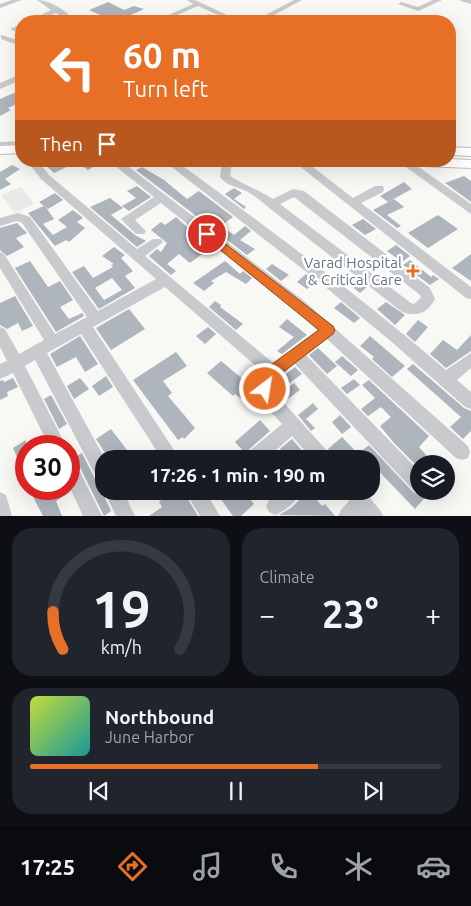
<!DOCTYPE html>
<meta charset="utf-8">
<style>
:root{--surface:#171b24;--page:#20242c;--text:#f1f3f6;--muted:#9ea1a6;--line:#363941;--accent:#e76f26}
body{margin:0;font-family:Ubuntu,sans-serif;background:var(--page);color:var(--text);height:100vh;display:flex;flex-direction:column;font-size:19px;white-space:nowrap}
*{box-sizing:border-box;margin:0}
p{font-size:16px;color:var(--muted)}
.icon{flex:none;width:28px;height:28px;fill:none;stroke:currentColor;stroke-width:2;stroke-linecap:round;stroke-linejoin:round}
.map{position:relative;height:516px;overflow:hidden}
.sheet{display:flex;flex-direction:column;gap:12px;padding:12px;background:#0d0f14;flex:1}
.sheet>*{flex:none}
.banner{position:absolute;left:15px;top:15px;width:441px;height:152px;border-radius:20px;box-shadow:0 5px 20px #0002;background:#e76f26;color:#fff;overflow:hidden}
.tools{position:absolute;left:410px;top:455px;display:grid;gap:10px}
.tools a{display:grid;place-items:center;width:45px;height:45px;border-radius:50%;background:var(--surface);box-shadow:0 5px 20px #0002;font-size:25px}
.speed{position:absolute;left:15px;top:435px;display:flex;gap:10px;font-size:25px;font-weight:700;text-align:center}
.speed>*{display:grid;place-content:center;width:65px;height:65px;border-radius:50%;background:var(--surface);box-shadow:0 5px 20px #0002;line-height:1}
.speed .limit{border:8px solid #d22;background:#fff;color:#111}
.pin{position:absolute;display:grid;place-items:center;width:42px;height:42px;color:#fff;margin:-21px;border:2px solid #fff;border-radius:50%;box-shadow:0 1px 5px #0007}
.me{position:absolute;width:55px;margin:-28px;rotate:31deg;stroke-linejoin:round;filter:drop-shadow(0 0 4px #0008)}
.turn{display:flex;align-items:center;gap:18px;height:105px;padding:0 25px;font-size:22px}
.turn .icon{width:65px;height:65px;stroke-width:2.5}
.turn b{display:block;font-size:35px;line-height:42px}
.then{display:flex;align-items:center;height:48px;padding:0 25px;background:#0003;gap:10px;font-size:19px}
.big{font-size:38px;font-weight:700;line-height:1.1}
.sheet .card{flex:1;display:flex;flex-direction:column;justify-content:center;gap:8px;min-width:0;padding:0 18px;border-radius:20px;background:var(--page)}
.sheet .dial{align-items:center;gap:0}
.dial svg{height:130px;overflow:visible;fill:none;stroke:var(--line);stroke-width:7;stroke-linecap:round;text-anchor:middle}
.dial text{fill:var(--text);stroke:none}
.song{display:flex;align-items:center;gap:15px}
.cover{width:60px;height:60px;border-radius:8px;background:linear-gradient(135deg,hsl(70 70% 55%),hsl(180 70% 35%))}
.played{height:5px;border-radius:2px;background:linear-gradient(90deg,var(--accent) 70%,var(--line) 70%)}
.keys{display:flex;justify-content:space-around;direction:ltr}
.heat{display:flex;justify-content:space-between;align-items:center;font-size:28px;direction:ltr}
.sheet .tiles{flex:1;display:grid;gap:12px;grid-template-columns:1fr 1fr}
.card:last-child{grid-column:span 2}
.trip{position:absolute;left:95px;top:450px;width:285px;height:50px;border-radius:20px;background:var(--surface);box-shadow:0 5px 20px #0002;font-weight:700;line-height:50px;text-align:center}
.dock{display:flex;height:80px;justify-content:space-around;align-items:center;background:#090b0e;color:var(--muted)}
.dock .icon{width:35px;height:35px}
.dock .current{color:var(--accent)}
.dock b{font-size:22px;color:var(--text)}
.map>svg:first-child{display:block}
.built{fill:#e8eae8}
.building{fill:#aeb5bc;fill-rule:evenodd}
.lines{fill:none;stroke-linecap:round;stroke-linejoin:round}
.major-casing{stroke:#babdc2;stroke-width:2}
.minor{fill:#c8cace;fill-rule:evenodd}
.major{fill:#fff;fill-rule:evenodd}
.route{fill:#e76f26;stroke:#964819}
.poi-dot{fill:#e76f26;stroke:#fff;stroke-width:2}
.labels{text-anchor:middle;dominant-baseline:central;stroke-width:5;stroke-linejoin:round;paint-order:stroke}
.poi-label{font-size:15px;fill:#667487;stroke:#fff;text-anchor:end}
</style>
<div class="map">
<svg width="471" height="516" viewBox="0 0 471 516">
<rect width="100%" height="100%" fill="#f8f8f5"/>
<path class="built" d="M21 187 34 204 14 213 1 195Z"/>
<g class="building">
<path d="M108 2 124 10 134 6 144 9 131 15 146 21H113L89 10Z"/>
<path d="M21 90V102L8 108 11 110 0 116V99Z"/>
<path d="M41 161H104L88 170 77 162 54 173Z"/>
<path d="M12 165 20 169 5 179 11 184 0 190V172Z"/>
<path d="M142 167 164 180 187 199 199 191 233 217 221 226 234 235 245 226 251 231 240 240 255 249 247 255 136 170Z"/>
<path d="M464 176 471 181V202L445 183Z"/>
<path d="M404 182 412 189 388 202 380 196Z"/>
<path d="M137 186 151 197 129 211 122 206 136 198 127 191Z"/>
<path d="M234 188 242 193 234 199 246 207 244 209 225 194Z"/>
<path d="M55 193 63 200 48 209 45 206 54 219 43 224 53 235 67 227 58 220 73 210 83 218 77 222 85 228 69 242 66 240 55 246 28 213 44 206 39 202Z"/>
<path d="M110 198 123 208 111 215 135 235 146 241 137 247 90 207Z"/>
<path d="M394 199 404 207 387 215 401 226 397 228 373 210Z"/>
<path d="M438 215 458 229 428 248 408 233Z"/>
<path d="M176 217 213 250 207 254 205 252 190 263 179 254 167 264 176 271 171 275 149 256 157 249 161 252 167 243 151 230 161 222 165 225Z"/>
<path d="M363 219 376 229 365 235 352 225Z"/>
<path d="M17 223 27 233 16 238 24 247 7 256 0 250V228Z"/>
<path d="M396 245 410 256 402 262 387 251Z"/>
<path d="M114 247 125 255 121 258 133 271 125 276 135 288 99 309 72 272 84 266 93 278 113 267 111 265 114 264 102 256ZM112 278 122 290 104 300 95 288Z"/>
<path d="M471 254V281L452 268Z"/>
<path d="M410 260 431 277 433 275 439 279 430 285 403 265Z"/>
<path d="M30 261 48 287 60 281 73 300 60 307 69 319 82 313 84 316 56 332 15 268Z"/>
<path d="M225 261 240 274 243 271 252 278 246 284 226 272 211 281 214 283 204 291 193 283Z"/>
<path d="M272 264 289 275 281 281 266 269Z"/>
<path d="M306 274 316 282 307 289 297 282Z"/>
<path d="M356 278 367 287 360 293 349 284Z"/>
<path d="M15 296 33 326 22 331 18 323 7 329 0 325V303Z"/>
<path d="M215 301 221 305 220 307 243 324 236 330 209 307Z"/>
<path d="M341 302 360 318 354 323 334 308Z"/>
<path d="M386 302 405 315 395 325 377 309Z"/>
<path d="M129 309 145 329 111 350 96 328Z"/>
<path d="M287 319 307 335 282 354 277 351 294 337 279 327Z"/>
<path d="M418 320 428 327 415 342 406 334Z"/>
<path d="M208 327 216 334 205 344 196 336Z"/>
<path d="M471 335V351L446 368 430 354 443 340 457 350Z"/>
<path d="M80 336 98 364 85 372 76 357 57 367 50 354Z"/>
<path d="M370 336 405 366 392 377 372 359 374 357 360 346Z"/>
<path d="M318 348 337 366 327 374 309 355Z"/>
<path d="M176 352 187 366 163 381 172 393 168 396 195 428 184 439 183 437 178 440 133 380Z"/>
<path d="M342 356 358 370 351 376 335 362Z"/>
<path d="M221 361 258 392 261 401 254 408 235 394 233 396 207 373Z"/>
<path d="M413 364 464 408 471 411V431L463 439 450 427 461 417 407 369Z"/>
<path d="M295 367 302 374 288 384 282 377Z"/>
<path d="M106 376 113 387 99 396 92 386Z"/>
<path d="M13 378 18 387 7 392 8 396 0 400V381L3 380 4 382Z"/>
<path d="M80 378 89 389 74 399 67 386Z"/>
<path d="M354 379 360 385 347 394 341 388Z"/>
<path d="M369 380 429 436 419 447 434 464H419V468L394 443 380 426 391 417 381 407 368 416 361 409 375 398 362 385Z"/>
<path d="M294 383 300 390 285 401 279 395Z"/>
<path d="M51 395 67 424 59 429 44 399Z"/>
<path d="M313 403 318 409 306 419 315 428 311 431 298 415Z"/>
<path d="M340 415 351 427 342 434 332 422Z"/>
<path d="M260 420 270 431 245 453 235 442Z"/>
<path d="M111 429 130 454 121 459H109L96 439Z"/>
<path d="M342 437 358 454 369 445 412 491 418 495 424 493 427 495 415 509 371 463V459H333L328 449Z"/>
<path d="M292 439 309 459H288L280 449Z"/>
<path d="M26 440V478L13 448Z"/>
<path d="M82 453 96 481 104 485 102 492 111 511 104 516 77 461 72 459Z"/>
<path d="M29 489H68L70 492 56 501 62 516H43Z"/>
<path d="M172 491H183L198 516H149L162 507 159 502Z"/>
<path d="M215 491H244L254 504 241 516H233Z"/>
<path d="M309 491 322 506 325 504 335 516 279 515 291 508Z"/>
</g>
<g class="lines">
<g class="major-casing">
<g id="major">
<path d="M21 145V153L0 154V146Z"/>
<path d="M450 147 471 148V156L450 155Z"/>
<path d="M450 159 471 160V168L400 165 393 161H450Z"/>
</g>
</g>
<g class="minor">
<path d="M12 0H22L0 8V4Z"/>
<path d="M37 0C49 0 67 10 74 21H67L56 13 37 21H29L51 10Z"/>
<path d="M187 0H195L240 21H231L198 6 164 21H155L193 4Z"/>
<path d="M294 0H302L263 21H254Z"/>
<path d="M433 0H442L418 11 398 4 401 2 418 7Z"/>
<path d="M460 0H471V4L461 1Z"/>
<path d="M209 14 224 19 220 21C210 19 203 22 193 21Z"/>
<path d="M21 24V29L14 31 10 29Z"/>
<path d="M1 35 21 41V46L1 39Z"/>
<path d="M21 74V80L0 89V83Z"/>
<path d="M21 141V147L0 148V142Z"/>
<path d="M27 161H38L49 175 137 249 153 239H161L163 242 145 256 273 363 317 330 294 309 161 203 135 220 146 231 144 234H136L121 219 154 197 109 161H121L304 301 468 446 470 452 468 458 462 460 456 458 327 339 306 355 419 471V491H423L419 493 413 490 295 364 276 379 274 392 329 453 331 459H312L292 436 266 459H245L247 453 282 424C267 407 252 397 264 373L165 287 93 327 180 459H162L81 334 47 353 105 459 104 483 98 480 35 360 25 366 66 446H49L13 373 0 379V364L7 361 0 347V327L5 329 19 354 44 340 0 268V252L4 254 55 334 87 317 22 223 17 221 0 226V218L18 213 30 217 98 311 156 279 41 179Z"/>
<path d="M164 161H176C268 228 360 296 446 370L471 353V368L457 380 471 392V409L465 407 393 343 318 281Z"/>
<path d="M222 161H232L230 176C244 185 259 190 273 199L293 189 304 191 430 288 435 299C427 314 417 317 402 312L268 207C262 202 255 196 248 192 238 187 227 186 220 177ZM294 197 420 295 421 298 414 304 411 303 280 204Z"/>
<path d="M293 161H305L353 198 375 186H383L384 189 383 192 361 203 471 287V299L466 298Z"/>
<path d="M410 161 471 204V214L399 162Z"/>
<path d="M69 459 75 462 102 516H83L69 486Z"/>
<path d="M104 491H123L135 516H116Z"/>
<path d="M185 491H205L220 516H200Z"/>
<path d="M278 491H301C297 501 285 511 275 515L269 512 266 506 269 500Z"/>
<path d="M343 491H364L380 510 383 516H338L341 510 349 501Z"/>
<path d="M0 492 6 495 12 516H0Z"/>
</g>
<use href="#major" class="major"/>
</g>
<path class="route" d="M207 230 333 326 335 330 333 334 278 376 270 393 265 395 260 393 258 389 268 367 319 330 203 236 201 234Z"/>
<path class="poi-dot" d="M410.5 263.5h5v5h5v5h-5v5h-5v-5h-5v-5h5z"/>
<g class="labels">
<g class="poi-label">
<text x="402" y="262">Varad Hospital<tspan x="402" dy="17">&amp; Critical Care</tspan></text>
</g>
</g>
</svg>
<div class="tools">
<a><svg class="icon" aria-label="layers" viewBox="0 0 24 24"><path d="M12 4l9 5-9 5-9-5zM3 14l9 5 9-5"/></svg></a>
</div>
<div class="speed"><div class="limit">30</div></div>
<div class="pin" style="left:207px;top:234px;background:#d93025"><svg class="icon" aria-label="arrive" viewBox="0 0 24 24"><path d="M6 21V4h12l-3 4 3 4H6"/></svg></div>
<svg class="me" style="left:265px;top:389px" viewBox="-20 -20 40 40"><circle r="17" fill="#e76f26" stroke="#fff" stroke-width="3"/><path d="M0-11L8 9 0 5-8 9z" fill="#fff"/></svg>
<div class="trip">17:26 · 1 min · 190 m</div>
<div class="banner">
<div class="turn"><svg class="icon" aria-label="left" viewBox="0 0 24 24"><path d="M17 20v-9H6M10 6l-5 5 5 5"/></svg><div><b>60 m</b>Turn left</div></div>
<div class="then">Then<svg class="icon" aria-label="arrive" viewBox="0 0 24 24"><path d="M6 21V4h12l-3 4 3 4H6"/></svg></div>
</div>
</div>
<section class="sheet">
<div class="tiles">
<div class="card dial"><svg viewBox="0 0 100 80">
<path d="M14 69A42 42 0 1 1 86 69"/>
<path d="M14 69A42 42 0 0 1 8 46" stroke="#e76f26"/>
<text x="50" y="56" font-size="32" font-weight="700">19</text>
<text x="50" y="72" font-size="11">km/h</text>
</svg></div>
<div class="card"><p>Climate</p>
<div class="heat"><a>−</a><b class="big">23°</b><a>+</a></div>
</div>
<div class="card">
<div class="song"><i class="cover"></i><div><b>Northbound</b><p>June Harbor</p></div></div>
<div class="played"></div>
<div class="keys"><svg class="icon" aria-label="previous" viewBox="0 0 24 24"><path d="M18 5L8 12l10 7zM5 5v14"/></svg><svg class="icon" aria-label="pause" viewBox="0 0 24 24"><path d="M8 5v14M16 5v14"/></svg><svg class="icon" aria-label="next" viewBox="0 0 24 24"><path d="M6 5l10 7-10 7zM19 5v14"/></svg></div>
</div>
</div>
</section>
<nav class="dock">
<b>17:25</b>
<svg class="icon current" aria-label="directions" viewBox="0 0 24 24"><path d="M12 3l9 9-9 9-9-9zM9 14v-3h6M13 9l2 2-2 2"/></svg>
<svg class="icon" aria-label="music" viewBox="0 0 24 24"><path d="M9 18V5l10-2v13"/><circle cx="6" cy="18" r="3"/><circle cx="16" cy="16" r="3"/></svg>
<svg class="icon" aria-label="phone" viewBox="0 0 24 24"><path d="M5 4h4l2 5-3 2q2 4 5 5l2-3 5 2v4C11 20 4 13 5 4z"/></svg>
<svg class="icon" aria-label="climate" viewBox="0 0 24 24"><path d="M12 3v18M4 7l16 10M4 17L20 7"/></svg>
<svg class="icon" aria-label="car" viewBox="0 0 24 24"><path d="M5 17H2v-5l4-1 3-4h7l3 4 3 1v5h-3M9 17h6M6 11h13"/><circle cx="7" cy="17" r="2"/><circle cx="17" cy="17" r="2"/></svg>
</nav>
